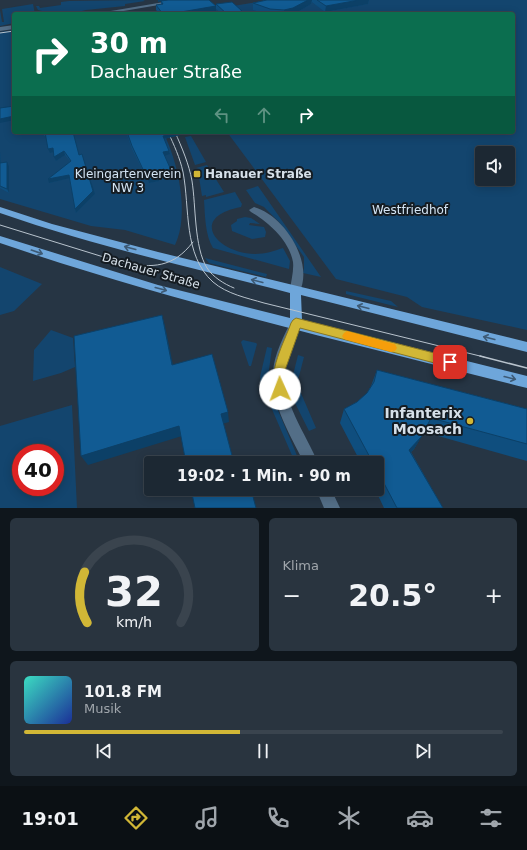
<!DOCTYPE html>
<html lang="de">
<meta charset="utf-8">
<style>
:root{--surface:#1c2833;--page:#29343f;--text:#f1f3f6;--muted:#a0a6ac;--line:#3a444e;--accent:#d1b736}
body{margin:0;font-family:"DejaVu Sans",sans-serif;background:var(--page);color:var(--text);height:100vh;display:flex;flex-direction:column;font-size:15px;white-space:nowrap}
*{box-sizing:border-box;margin:0}
p{font-size:13px;color:var(--muted)}
.icon{flex:none;width:22px;height:22px;fill:none;stroke:currentColor;stroke-width:2;stroke-linecap:round;stroke-linejoin:round}
.map{position:relative;height:508px;overflow:hidden}
.details{display:flex;flex-direction:column;gap:10px;padding:10px;background:#0f161c;flex:1}
.details>*{flex:none}
.banner{position:absolute;left:12px;top:12px;width:503px;height:122px;border-radius:4px;box-shadow:0 2px 10px #0003,0 0 0 1px var(--line);background:#0b6e4f;color:#fff;overflow:hidden}
.fabs{position:absolute;left:475px;top:146px;display:grid;gap:8px}
.fabs a{display:grid;place-items:center;width:40px;height:40px;border-radius:4px;background:var(--surface);box-shadow:0 2px 10px #0003,0 0 0 1px var(--line);font-size:20px}
.speed{position:absolute;left:12px;top:444px;display:flex;gap:8px;font-size:20px;font-weight:700;text-align:center}
.speed>*{display:grid;place-content:center;width:52px;height:52px;border-radius:50%;background:var(--surface);box-shadow:0 2px 10px #0003,0 0 0 1px var(--line);line-height:1}
.speed .limit{border:6px solid #d22;background:#fff;color:#111}
.pin{position:absolute;display:grid;place-items:center;width:34px;height:34px;color:#fff;margin:-17px;border-radius:8px;box-shadow:0 2px 6px #0006}
.me{position:absolute;width:44px;margin:-22px;rotate:358deg;stroke-linejoin:round;filter:drop-shadow(0 0 3px #0008)}
.turn{display:flex;align-items:center;gap:14px;height:84px;padding:0 12px;font-size:18px}
.turn .icon{width:52px;height:52px;stroke-width:2.5}
.turn b{display:block;font-size:28px;line-height:34px}
.lanes{display:flex;align-items:center;height:38px;padding:0 12px;background:#0003;justify-content:center;gap:20px;direction:ltr}
.lanes .off{opacity:.35}
.big{font-size:30px;font-weight:700;line-height:1.1}
.details .tile{flex:1;display:flex;flex-direction:column;justify-content:center;gap:6px;min-width:0;padding:0 14px;border-radius:6px;background:var(--page)}
.details .dial{align-items:center;gap:0}
.dial svg{height:104px;overflow:visible;fill:none;stroke:var(--line);stroke-width:7;stroke-linecap:round;text-anchor:middle}
.dial text{fill:var(--text);stroke:none}
.song{display:flex;align-items:center;gap:12px}
.cover{width:48px;height:48px;border-radius:6px;background:linear-gradient(135deg,hsl(170 70% 55%),hsl(230 70% 35%))}
.played{height:4px;border-radius:2px;background:linear-gradient(90deg,var(--accent) 45%,var(--line) 45%)}
.keys{display:flex;justify-content:space-around;direction:ltr}
.heat{display:flex;justify-content:space-between;align-items:center;font-size:22px;direction:ltr}
.details .tiles{flex:1;display:grid;gap:10px;grid-template-columns:1fr 1fr}
.tile:last-child{grid-column:span 2}
.trip{position:absolute;left:144px;top:456px;width:240px;height:40px;border-radius:4px;background:var(--surface);box-shadow:0 2px 10px #0003,0 0 0 1px var(--line);font-weight:700;line-height:40px;text-align:center}
.dock{display:flex;height:64px;justify-content:space-around;align-items:center;background:#0b1014;color:var(--muted)}
.dock .icon{width:28px;height:28px}
.dock .selected{color:var(--accent)}
.dock b{font-size:18px;color:var(--text)}
.map>svg:first-child{display:block}
.green{fill:#13456e;fill-rule:evenodd}
.lines{fill:none;stroke-linecap:round;stroke-linejoin:round}
.minor{fill:#536e87;fill-rule:evenodd}
.major{fill:#6ea6da;fill-rule:evenodd}
.tram-far1{stroke:#b8c3cd;stroke-width:1}
.tram{stroke:#b8c3cd;stroke-width:1.5}
.wall{fill:#0f4e7e}
.shaded-wall{fill:#0c4067}
.building{fill:#115b93;stroke:#0c4067}
.oneway{stroke:#3d5a75}
.route{fill:#d1b736;stroke:#887723}
.slow{fill:#f59e0b}
.poi-dot{fill:#d1b736;stroke:#151c22;stroke-width:1.5}
.labels{text-anchor:middle;dominant-baseline:central;stroke-width:4;stroke-linejoin:round;paint-order:stroke}
.park-label{font-size:12px;fill:#d4e5f5;stroke:#151c22}
.poi-label{font-size:12px;font-weight:bold;fill:#d6e0e9;stroke:#151c22;text-anchor:start}
.street-label{font-size:12px;fill:#d6e0e9;stroke:#151c22}
.near-poi-label{font-size:14px;font-weight:bold;fill:#d6e0e9;stroke:#151c22;text-anchor:end}
</style>
<div class="map">
<svg width="527" height="508" viewBox="0 0 527 508">
<rect width="100%" height="100%" fill="#263544"/>
<g class="green">
<path d="M143 0 145 1 125 4V6L86 10 70 14H42V11L38 10 36 6H39L40 8 61 5V2L69 1Z"/>
<path d="M269 0H527V330L422 307 407 297 336 279 227 132H513V14H184ZM482 153H508V179H482Z"/>
<path d="M33 4 35 14H14V23L0 26V10L2 22H4L2 9Z"/>
<path d="M14 30V132H163C178 161 190 215 175 245L125 230 91 226 0 199V32Z"/>
<path d="M191 136 206 162 195 165 185 137Z"/>
<path d="M207 165 224 192 206 197V195L202 196 199 177H202L200 169 196 168Z"/>
<path d="M258 186 321 277 303 273 304 268V257L279 222 264 207 255 203 246 190Z"/>
<path d="M235 192 242 204 241 207C188 217 216 253 255 254 265 254 274 251 283 248L290 261 289 269 213 248C205 235 205 215 204 200Z"/>
<path d="M245 217 251 218 260 224 250 223 249 225 264 227 266 232 265 237 252 239 232 231 231 225 237 221V219Z"/>
<path d="M205 258 267 274 266 277 209 263Z"/>
<path d="M0 267 42 284 14 311 0 315Z"/>
<path d="M346 291 391 301 398 307 346 294Z"/>
<path d="M51 330 73 338 75 367 61 373 33 381 34 350Z"/>
<path d="M243 340 256 343 257 344 251 366H249L241 342Z"/>
<path d="M267 347 272 348 267 384 298 458 294 460 261 384 260 377Z"/>
<path d="M298 355 304 357 297 384 316 428 309 431 295 403 290 387Z"/>
<path d="M72 405 77 508H0V426ZM21 453H55V487H21Z"/>
</g>
<g class="lines">
<g class="minor">
<path d="M176 0H188L106 14H93Z"/>
<path d="M14 25V29L0 31V27Z"/>
<path d="M254 207C284 215 315 263 299 293L295 294 291 293 290 290C291 281 294 271 293 262 289 240 268 222 251 212L249 210Z"/>
<path d="M296 318 300 320 302 323C296 337 289 352 286 367 280 401 306 433 318 463H304C291 436 270 403 273 372 274 355 284 335 292 320Z"/>
<path d="M316 489H331L340 508H324Z"/>
</g>
<path class="major" d="M0 207 52 224 158 252 527 342V352L301 295 302 320 527 376V388C351 343 172 302 0 243V236L158 285 290 318V293C193 268 95 246 0 213Z"/>
<g class="tram-far1">
<path d="M0 33 14 31"/>
<path d="M168 132C174 145 180 158 183 172 190 208 183 255 213 282 227 294 247 298 264 303L484 357"/>
<path d="M175 132C182 148 189 164 192 181 196 206 194 247 207 268 213 277 224 284 234 288"/>
<path d="M0 225 123 263C153 268 173 268 193 242"/>
</g>
<path class="tram" d="M480 356 527 368"/>
</g>
<g class="wall">
<path d="M267 0H369L368 4 325 12 312 2 311 4 294 14H266L253 10V3Z"/>
<path d="M161 1 216 11 200 14H160L156 10V5L161 4Z"/>
<path d="M216 4 242 14H222L216 9Z"/>
<path d="M43 132H73L79 155 95 194 76 213 69 178 49 183 70 161 65 155 56 161 53 152 50 153 46 136H44Z"/>
<path d="M126 132H192L164 139 169 151 170 154 165 155 172 173 158 176 159 181 149 183 132 149 127 135Z"/>
<path d="M0 152 1 163 7 162 9 166V193L0 188Z"/>
<path d="M377 370 527 409V461L424 432 414 449 411 452 443 508H384L375 489H377V463H361L340 423 344 409 357 402 367 393 371 386Z"/>
</g>
<g class="shaded-wall">
<path d="M158 0H167L158 2Z"/>
<path d="M308 0H312L311 4 294 14H284V10Z"/>
<path d="M359 0H369L368 4 325 12 326 6Z"/>
<path d="M216 6V11L200 14H169Z"/>
<path d="M242 11V14H227Z"/>
<path d="M14 116V120L0 123V119Z"/>
<path d="M179 132H192L163 139V136Z"/>
<path d="M53 148 54 152 50 153 48 149Z"/>
<path d="M64 151 65 155 56 161 54 157Z"/>
<path d="M169 151 170 154 164 156 163 152Z"/>
<path d="M0 152 1 167 0 164Z"/>
<path d="M82 154 95 194 76 213 75 209Z"/>
<path d="M7 162 9 166V193L7 189Z"/>
<path d="M171 170 172 173 158 176 157 173Z"/>
<path d="M69 175 70 178 49 183 48 179Z"/>
<path d="M159 177V181L149 183 148 180Z"/>
<path d="M162 315 165 326 175 375 172 365Z"/>
<path d="M228 412 229 422 222 424 221 414Z"/>
<path d="M179 426 182 436 88 465 81 456Z"/>
<path d="M422 436 414 449 402 462 409 450Z"/>
</g>
<g class="building">
<path d="M168 0H209L216 6 169 14H163L156 5 163 4 161 1Z"/>
<path d="M267 0H308L293 8 284 10 270 9 253 3Z"/>
<path d="M317 0H359L326 6Z"/>
<path d="M232 2 242 11 227 14 216 4Z"/>
<path d="M14 106V116L0 119V108Z"/>
<path d="M43 132H73L79 155 82 154 93 191 75 209 69 175 48 179 71 161 64 151 54 157 53 148 48 149 45 132 43 133Z"/>
<path d="M127 132H179L163 136 169 151 163 152 171 170 157 173 159 177 148 180 132 146Z"/>
<path d="M7 162V189L0 186V163Z"/>
<path d="M162 315 172 365 212 354 228 412 221 414 234 463H186L179 426 81 456 74 336Z"/>
<path d="M377 370 527 409V444L431 418 422 436 409 450 443 508H397L377 470V463H373L344 409 357 402 367 393 374 382Z"/>
<path d="M191 489H251L256 508H195Z"/>
</g>
<defs><path id="oneway-shaft" d="M-6 0H5M1.5-3L5.5 0L1.5 3" fill="none" stroke-width="1.6" stroke-linecap="round" stroke-linejoin="round"/></defs>
<g class="oneway">
<use href="#oneway-shaft" transform="translate(130 248) rotate(-165)"/>
<use href="#oneway-shaft" transform="translate(37 252) rotate(19)"/>
<use href="#oneway-shaft" transform="translate(257 281) rotate(-166)"/>
<use href="#oneway-shaft" transform="translate(161 289) rotate(15)"/>
<use href="#oneway-shaft" transform="translate(363 307) rotate(-166)"/>
<use href="#oneway-shaft" transform="translate(489 338) rotate(-166)"/>
<use href="#oneway-shaft" transform="translate(510 378) rotate(14)"/>
</g>
<path class="route" d="M296 318 450 357 454 359 456 362 454 366 450 367 300 328 284 373 286 389 284 393 280 394 276 393C267 372 284 343 291 323L293 320Z"/>
<path class="slow" d="M347 331 391 343 395 344 397 348 395 351 391 352 347 340 344 339 342 336 344 333Z"/>
<g class="poi-dot">
<rect x="193" y="170" width="8" height="8" rx="2"/>
<circle cx="470" cy="421" r="4"/>
</g>
<g class="labels">
<g class="park-label">
<text x="128" y="174">Kleingartenverein<tspan x="128" dy="14">NW 3</tspan></text>
<text x="410" y="210">Westfriedhof</text>
</g>
<g class="poi-label">
<text x="205" y="174">Hanauer Straße</text>
</g>
<g class="street-label">
<text transform="translate(151 271) rotate(16)">Dachauer Straße</text>
</g>
<g class="near-poi-label">
<text x="462" y="413">Infanterix<tspan x="462" dy="16">Moosach</tspan></text>
</g>
</g>
</svg>
<div class="fabs">
<a><svg class="icon" aria-label="sound" viewBox="0 0 24 24"><path d="M4 9h4l5-4v14l-5-4H4zM17 9q2 3 0 6"/></svg></a>
</div>
<div class="speed"><div class="limit">40</div></div>
<div class="pin" style="left:450px;top:362px;background:#d93025"><svg class="icon" aria-label="arrive" viewBox="0 0 24 24"><path d="M6 21V4h12l-3 4 3 4H6"/></svg></div>
<svg class="me" style="left:280px;top:389px" viewBox="-20 -20 40 40"><circle r="19" fill="#fff"/><path d="M0-13L10 11 0 6-10 11z" fill="#d1b736"/></svg>
<div class="trip">19:02 · 1 Min. · 90 m</div>
<div class="banner">
<div class="turn"><svg class="icon" aria-label="right" viewBox="0 0 24 24"><path d="M7 20v-9h11M14 6l5 5-5 5"/></svg><div><b>30 m</b>Dachauer Straße</div></div>
<div class="lanes"><svg class="icon off" aria-label="left" viewBox="0 0 24 24"><path d="M17 20v-9H6M10 6l-5 5 5 5"/></svg><svg class="icon off" aria-label="ahead" viewBox="0 0 24 24"><path d="M12 20V5M6 11l6-6 6 6"/></svg><svg class="icon" aria-label="right" viewBox="0 0 24 24"><path d="M7 20v-9h11M14 6l5 5-5 5"/></svg></div>
</div>
</div>
<section class="details">
<div class="tiles">
<div class="tile dial"><svg viewBox="0 0 100 80">
<path d="M14 69A42 42 0 1 1 86 69"/>
<path d="M14 69A42 42 0 0 1 12 30" stroke="#d1b736"/>
<text x="50" y="56" font-size="32" font-weight="700">32</text>
<text x="50" y="72" font-size="11">km/h</text>
</svg></div>
<div class="tile"><p>Klima</p>
<div class="heat"><a>−</a><b class="big">20.5°</b><a>+</a></div>
</div>
<div class="tile">
<div class="song"><i class="cover"></i><div><b>101.8 FM</b><p>Musik</p></div></div>
<div class="played"></div>
<div class="keys"><svg class="icon" aria-label="previous" viewBox="0 0 24 24"><path d="M18 5L8 12l10 7zM5 5v14"/></svg><svg class="icon" aria-label="pause" viewBox="0 0 24 24"><path d="M8 5v14M16 5v14"/></svg><svg class="icon" aria-label="next" viewBox="0 0 24 24"><path d="M6 5l10 7-10 7zM19 5v14"/></svg></div>
</div>
</div>
</section>
<nav class="dock">
<b>19:01</b>
<svg class="icon selected" aria-label="directions" viewBox="0 0 24 24"><path d="M12 3l9 9-9 9-9-9zM9 14v-3h6M13 9l2 2-2 2"/></svg>
<svg class="icon" aria-label="music" viewBox="0 0 24 24"><path d="M9 18V5l10-2v13"/><circle cx="6" cy="18" r="3"/><circle cx="16" cy="16" r="3"/></svg>
<svg class="icon" aria-label="phone" viewBox="0 0 24 24"><path d="M5 4h4l2 5-3 2q2 4 5 5l2-3 5 2v4C11 20 4 13 5 4z"/></svg>
<svg class="icon" aria-label="climate" viewBox="0 0 24 24"><path d="M12 3v18M4 7l16 10M4 17L20 7"/></svg>
<svg class="icon" aria-label="car" viewBox="0 0 24 24"><path d="M5 17H2v-5l4-1 3-4h7l3 4 3 1v5h-3M9 17h6M6 11h13"/><circle cx="7" cy="17" r="2"/><circle cx="17" cy="17" r="2"/></svg>
<svg class="icon" aria-label="filters" viewBox="0 0 24 24"><path d="M4 7h16M4 17h16"/><circle cx="9" cy="7" r="2"/><circle cx="15" cy="17" r="2"/></svg>
</nav>
